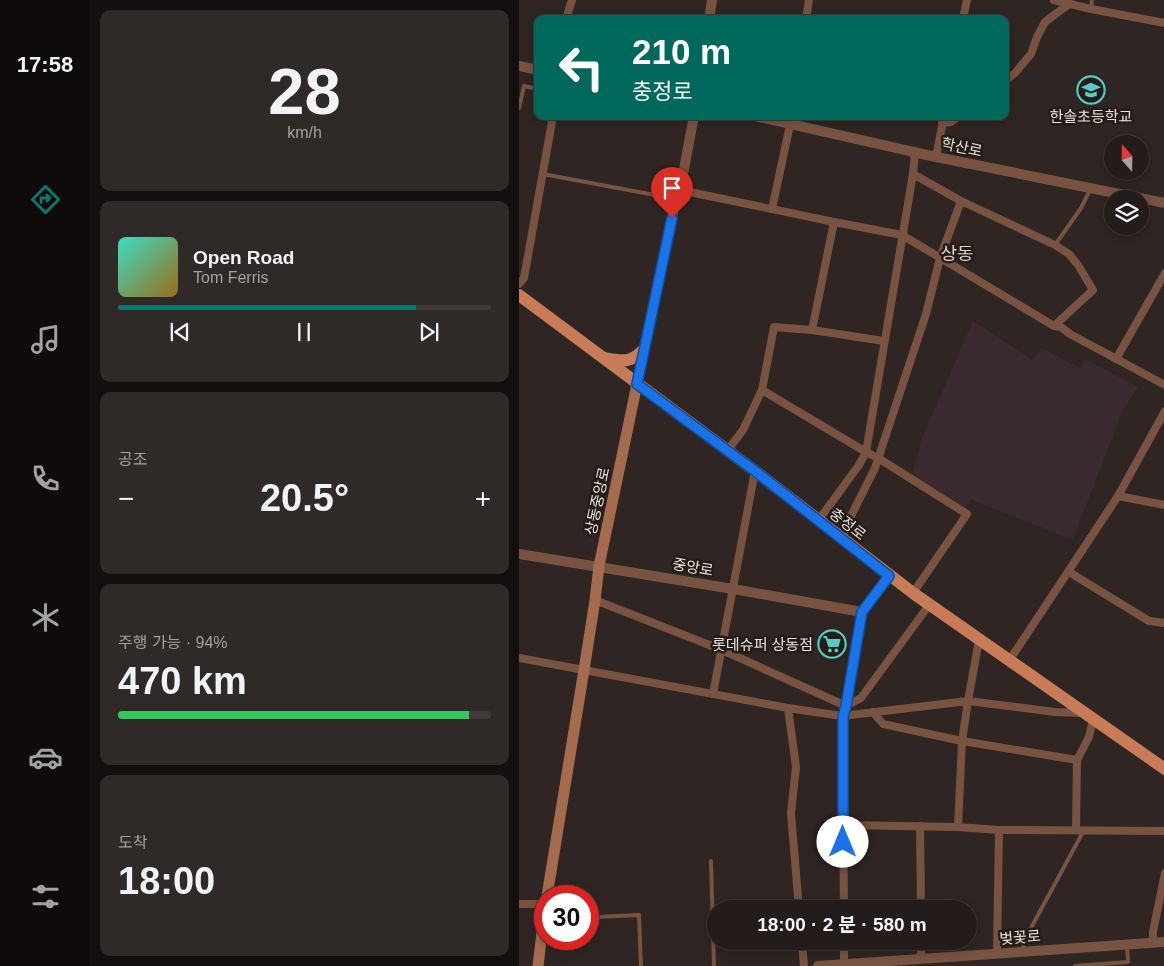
<!DOCTYPE html>
<html lang="ko">
<meta charset="utf-8">
<style>
:root{--surface:#231c1a;--page:#2f2927;--text:#f1f3f6;--muted:#a3a1a2;--line:#403a39;--accent:#0f766e}
body{margin:0;font-family:Helvetica,"Noto Sans KR",sans-serif;background:var(--page);color:var(--text);height:100vh;display:flex;flex-direction:column;font-size:19px;white-space:nowrap}
*{box-sizing:border-box;margin:0}
p{font-size:16px;color:var(--muted)}
.icon{flex:none;width:28px;height:28px;fill:none;stroke:currentColor;stroke-width:2;stroke-linecap:round;stroke-linejoin:round}
.map{position:relative;flex:1;overflow:hidden}
.details{display:flex;flex-direction:column;gap:10px;padding:10px;background:#130f0e;width:429px}
.details>*{flex:none}
.top-card{position:absolute;left:15px;top:15px;width:475px;height:105px;border-radius:10px;box-shadow:0 2px 12px #0003,0 0 0 1px var(--line);background:#00695c;color:#fff;overflow:hidden}
.needle{width:32px;rotate:340deg}
.controls{position:absolute;left:585px;top:135px;display:grid;gap:10px}
.controls a{display:grid;place-items:center;width:45px;height:45px;border-radius:50%;background:var(--surface);box-shadow:0 2px 12px #0003,0 0 0 1px var(--line);font-size:25px}
.speed{position:absolute;left:15px;top:885px;display:flex;gap:10px;font-size:25px;font-weight:700;text-align:center}
.speed>*{display:grid;place-content:center;width:65px;height:65px;border-radius:50%;background:var(--surface);box-shadow:0 2px 12px #0003,0 0 0 1px var(--line);line-height:1}
.speed .limit{border:8px solid #d22;background:#fff;color:#111}
.pin{position:absolute;display:grid;place-items:center;width:42px;height:42px;color:#fff;margin:-51px -21px;border-radius:50% 50% 50% 0;rotate:-45deg;box-shadow:0 0 5px #0007}
.pin .icon{rotate:45deg}
.me{position:absolute;width:55px;margin:-28px;rotate:0deg;stroke-linejoin:round;filter:drop-shadow(0 0 4px #0008)}
.turn{display:flex;align-items:center;gap:18px;height:105px;padding:0 15px;font-size:22px}
.turn .icon{width:65px;height:65px;stroke-width:2.5}
.turn b{display:block;font-size:35px;line-height:42px}
.big{font-size:38px;font-weight:700;line-height:1.1}
.details .tile{flex:1;display:flex;flex-direction:column;justify-content:center;gap:8px;min-width:0;padding:0 18px;border-radius:10px;background:var(--page)}
.details .dial{align-items:center;gap:0}
.dial b{font-size:65px;line-height:1}
.song{display:flex;align-items:center;gap:15px}
.cover{width:60px;height:60px;border-radius:8px;background:linear-gradient(135deg,hsl(170 70% 55%),hsl(40 70% 35%))}
.played{height:5px;border-radius:2px;background:linear-gradient(90deg,var(--accent) 80%,var(--line) 80%)}
.keys{display:flex;justify-content:space-around;direction:ltr}
.heat{display:flex;justify-content:space-between;align-items:center;font-size:28px;direction:ltr}
.charge{height:8px;border-radius:4px;background:linear-gradient(90deg,#34c759 94%,var(--line) 0)}
.trip{position:absolute;left:188px;top:900px;width:270px;height:50px;border-radius:25px;background:var(--surface);box-shadow:0 2px 12px #0003,0 0 0 1px var(--line);font-weight:700;line-height:50px;text-align:center}
main{display:flex;flex:1;min-height:0}
.dock{display:flex;flex-direction:column;width:90px;justify-content:space-around;align-items:center;background:#0e0b0a;color:var(--muted)}
.dock .icon{width:35px;height:35px}
.dock .selected{color:var(--accent)}
.dock b{font-size:22px;color:var(--text)}
.map>svg:first-child{display:block}
.education{fill:#3b2930}
.lines{fill:none;stroke-linecap:round;stroke-linejoin:round}
.service{stroke:#785341;stroke-width:4}
.minor{stroke:#785341;stroke-width:8}
.tertiary{stroke:#785341;stroke-width:10}
.secondary{stroke:#a46b4e;stroke-width:11}
.primary{stroke:#c77c57;stroke-width:12}
.route-casing{stroke:#114b97;stroke-width:12}
.route{stroke:#1a73e8;stroke-width:9}
.labels{text-anchor:middle;dominant-baseline:central;stroke-width:5;stroke-linejoin:round;paint-order:stroke}
.poi-label{font-size:15px;fill:#e9e3e0;stroke:#251c18}
.street-label{font-size:15px;fill:#e9e3e0;stroke:#251c18}
.quarter-label{font-size:18px;fill:#e0d3ce;stroke:#251c18}
</style>
<main>
<nav class="dock">
<b>17:58</b>
<svg class="icon selected" aria-label="directions" viewBox="0 0 24 24"><path d="M12 3l9 9-9 9-9-9zM9 14v-3h6M13 9l2 2-2 2"/></svg>
<svg class="icon" aria-label="music" viewBox="0 0 24 24"><path d="M9 18V5l10-2v13"/><circle cx="6" cy="18" r="3"/><circle cx="16" cy="16" r="3"/></svg>
<svg class="icon" aria-label="phone" viewBox="0 0 24 24"><path d="M5 4h4l2 5-3 2q2 4 5 5l2-3 5 2v4C11 20 4 13 5 4z"/></svg>
<svg class="icon" aria-label="climate" viewBox="0 0 24 24"><path d="M12 3v18M4 7l16 10M4 17L20 7"/></svg>
<svg class="icon" aria-label="car" viewBox="0 0 24 24"><path d="M5 17H2v-5l4-1 3-4h7l3 4 3 1v5h-3M9 17h6M6 11h13"/><circle cx="7" cy="17" r="2"/><circle cx="17" cy="17" r="2"/></svg>
<svg class="icon" aria-label="filters" viewBox="0 0 24 24"><path d="M4 7h16M4 17h16"/><circle cx="9" cy="7" r="2"/><circle cx="15" cy="17" r="2"/></svg>
</nav>
<section class="details">
<div class="tile dial"><b>28</b><p>km/h</p></div>
<div class="tile">
<div class="song"><i class="cover"></i><div><b>Open Road</b><p>Tom Ferris</p></div></div>
<div class="played"></div>
<div class="keys"><svg class="icon" aria-label="previous" viewBox="0 0 24 24"><path d="M18 5L8 12l10 7zM5 5v14"/></svg><svg class="icon" aria-label="pause" viewBox="0 0 24 24"><path d="M8 5v14M16 5v14"/></svg><svg class="icon" aria-label="next" viewBox="0 0 24 24"><path d="M6 5l10 7-10 7zM19 5v14"/></svg></div>
</div>
<div class="tile"><p>공조</p>
<div class="heat"><a>−</a><b class="big">20.5°</b><a>+</a></div>
</div>
<div class="tile"><p>주행 가능 · 94%</p><b class="big">470 km</b><div class="charge"></div></div>
<div class="tile"><p>도착</p><b class="big">18:00</b></div>
</section>
<div class="map">
<svg width="646" height="966" viewBox="0 0 646 966">
<rect width="100%" height="100%" fill="#2f2522"/>
<path class="education" d="M454 321 514 360 522 348 561 368 566 359 619 387 604 410 554 540 461 503 453 499 446 508 393 476 402 440Z"/>
<g class="lines">
<g class="service">
<path d="M572 9 573 0"/>
<path d="M0 108 5 86 19 89"/>
<path d="M24 174 157 199"/>
<path d="M536 245 562 208 571 190"/>
<path d="M192 861 195 966"/>
<path d="M77 917 120 915 122 966"/>
<path d="M195 942 204 941"/>
<path d="M504 950 505 943 513 926 564 832"/>
<path d="M556 966 609 962 608 945"/>
</g>
<g class="minor">
<path d="M535 0 572 9 646 23"/>
<path d="M47 19 53 0"/>
<path d="M287 19 290 0"/>
<path d="M444 19 448 0"/>
<path d="M486 81 496 73 512 54 518 37 526 22 550 4"/>
<path d="M423 123 432 122 440 116"/>
<path d="M417 157 425 116"/>
<path d="M161 190 315 222 293 330 255 327 243 390 224 430 208 451"/>
<path d="M253 209 271 125"/>
<path d="M315 222 383 235 535 326 574 290 559 265 550 254 536 245 442 201 394 174"/>
<path d="M0 284 5 278 34 116"/>
<path d="M535 326 542 327 551 334 646 385"/>
<path d="M293 330 365 341"/>
<path d="M597 359 646 273"/>
<path d="M243 390 347 452 359 458 448 514 394 593"/>
<path d="M599 496 646 505"/>
<path d="M299 521 340 465 347 452 394 174 396 152"/>
<path d="M321 538 356 468 407 314 421 258 442 201"/>
<path d="M550 572 630 621 646 623"/>
<path d="M76 600 203 650 327 706 342 698 410 605"/>
<path d="M0 658 65 670 269 708 277 767 272 813 280 909"/>
<path d="M490 661 599 496 646 411"/>
<path d="M194 694 236 471"/>
<path d="M269 708 323 716 449 701 536 712 564 713"/>
<path d="M354 712 364 724 443 741 558 760"/>
<path d="M324 825 439 827 480 830 646 831"/>
<path d="M401 826 402 909"/>
<path d="M439 827 443 741 449 701 460 640"/>
<path d="M557 830 558 760 570 737 574 719"/>
<path d="M0 904H26"/>
<path d="M325 909 323 716 327 706 343 612"/>
<path d="M283 941 285 966"/>
<path d="M325 941V964"/>
<path d="M402 941V959"/>
<path d="M634 942V932L646 873"/>
<path d="M478 953 480 830"/>
</g>
<g class="tertiary">
<path d="M190 19 193 0"/>
<path d="M0 66 19 70"/>
<path d="M236 116 417 157 646 203"/>
<path d="M118 384 157 199 161 190 175 116"/>
<path d="M0 554 214 589 343 612 370 576"/>
<path d="M299 966 646 942"/>
</g>
<g class="secondary">
<path d="M28 896 65 670 76 600 80 566 118 384"/>
<path d="M19 966 26 907"/>
</g>
<g class="primary">
<path d="M0 295 236 471 394 593 646 769"/>
<path d="M85 358C103 361 112 364 125 349"/>
</g>
</g>
<g class="lines">
<g class="route-casing">
<path id="route" d="M153 218 118 384 236 471 370 576 343 612 327 706 324 716V842"/>
</g>
<use href="#route" class="route"/>
</g>
<defs>
<g id="school-ring" transform="scale(1.4375)"><circle r="9.5" fill="#251c18" stroke="#55cdc6" stroke-width="1.5"/><path d="M0-5L7-2L0 1L-7-2ZM-4 1L0 2.5L4 1V4Q0 6-4 4Z" fill="#55cdc6"/></g>
<g id="supermarket-ring" transform="scale(1.4375)"><circle r="9.5" fill="#251c18" stroke="#55cdc6" stroke-width="1.5"/><path d="M-6-5.5h2.5l.6 2H6L4.5 2H-2.5L-4.4-4H-6ZM-1.5 3.2a1.3 1.3 0 1 0 .1 0ZM3 3.2a1.3 1.3 0 1 0 .1 0Z" fill="#55cdc6"/></g>
</defs>
<g fill-rule="evenodd">
<use href="#school-ring" x="572" y="90"/>
<use href="#supermarket-ring" x="313" y="644"/>
</g>
<g class="labels">
<g class="poi-label">
<text x="572" y="116">한솔초등학교</text>
<text x="294" y="644" text-anchor="end">롯데슈퍼 상동점</text>
</g>
<g class="street-label">
<text transform="translate(443 147) rotate(12)">학산로</text>
<text transform="translate(78 501) rotate(-78)">상동중앙로</text>
<text transform="translate(329 524) rotate(38)">충정로</text>
<text transform="translate(174 567) rotate(10)">중앙로</text>
<text transform="translate(501 937) rotate(-4)">벚꽃로</text>
</g>
<g class="quarter-label">
<text x="438" y="254">상동</text>
</g>
</g>
</svg>
<div class="controls">
<a><svg class="needle" viewBox="-14 -14 28 28"><path d="M0-13l5 13h-10z" fill="#e53935"/><path d="M0 13l5-13h-10z" fill="#a3a1a2"/></svg></a>
<a><svg class="icon" aria-label="layers" viewBox="0 0 24 24"><path d="M12 4l9 5-9 5-9-5zM3 14l9 5 9-5"/></svg></a>
</div>
<div class="speed"><div class="limit">30</div></div>
<div class="pin" style="left:153px;top:218px;background:#d93025"><svg class="icon" aria-label="arrive" viewBox="0 0 24 24"><path d="M6 21V4h12l-3 4 3 4H6"/></svg></div>
<svg class="me" style="left:324px;top:842px" viewBox="-20 -20 40 40"><circle r="19" fill="#fff"/><path d="M0-13L10 11 0 6-10 11z" fill="#1a73e8"/></svg>
<div class="trip">18:00 · 2 분 · 580 m</div>
<div class="top-card">
<div class="turn"><svg class="icon" aria-label="left" viewBox="0 0 24 24"><path d="M17 20v-9H6M10 6l-5 5 5 5"/></svg><div><b>210 m</b>충정로</div></div>
</div>
</div>
</main>
